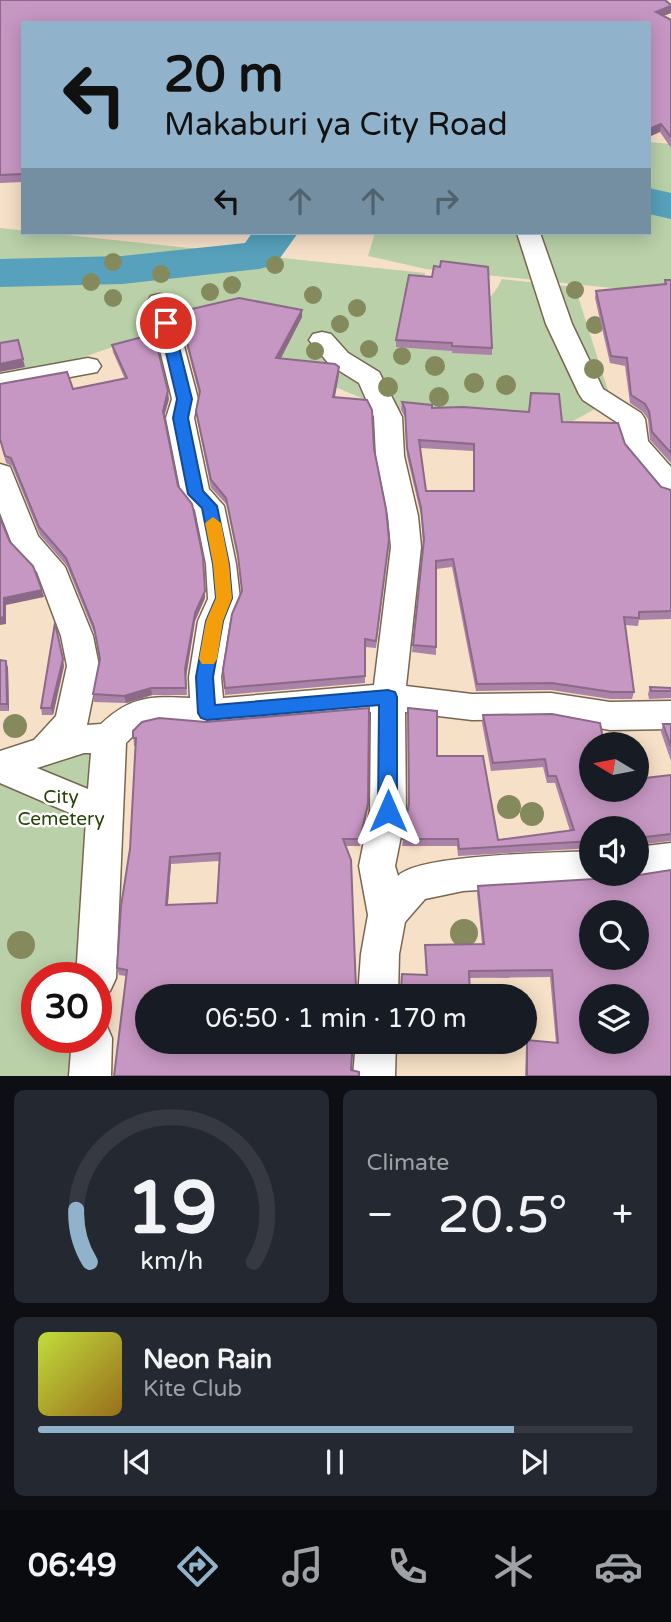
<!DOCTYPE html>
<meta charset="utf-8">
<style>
:root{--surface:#171b24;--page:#242831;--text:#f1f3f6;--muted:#9ea1a6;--line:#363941;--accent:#91b2cb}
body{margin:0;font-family:"Varela Round",sans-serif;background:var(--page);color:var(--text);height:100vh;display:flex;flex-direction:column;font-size:26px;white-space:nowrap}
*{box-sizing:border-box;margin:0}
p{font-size:23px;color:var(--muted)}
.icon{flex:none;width:38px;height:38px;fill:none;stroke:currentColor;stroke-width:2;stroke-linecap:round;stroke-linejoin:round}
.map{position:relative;height:1076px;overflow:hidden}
.drawer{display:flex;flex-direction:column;gap:14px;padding:14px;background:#0d0f14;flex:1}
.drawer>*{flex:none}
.guide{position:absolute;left:21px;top:21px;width:630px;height:214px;border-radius:0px;box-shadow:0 4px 18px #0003;background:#91b2cb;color:#111;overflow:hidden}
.needle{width:46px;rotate:280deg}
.fabs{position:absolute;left:579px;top:732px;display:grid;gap:14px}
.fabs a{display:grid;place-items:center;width:70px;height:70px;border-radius:50%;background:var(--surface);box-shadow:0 4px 18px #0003;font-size:35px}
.speed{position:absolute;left:21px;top:962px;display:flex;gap:14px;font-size:35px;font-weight:700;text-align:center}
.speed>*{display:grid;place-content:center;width:91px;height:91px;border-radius:50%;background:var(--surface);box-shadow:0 4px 18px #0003;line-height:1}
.speed .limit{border:10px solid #d22;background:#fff;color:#111}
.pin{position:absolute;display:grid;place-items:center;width:60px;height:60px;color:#fff;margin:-30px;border:4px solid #fff;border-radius:50%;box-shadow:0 2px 7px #0007}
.me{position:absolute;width:77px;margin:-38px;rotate:0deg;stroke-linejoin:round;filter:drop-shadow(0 0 5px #0008)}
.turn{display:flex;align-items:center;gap:24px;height:147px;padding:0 28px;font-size:32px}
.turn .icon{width:91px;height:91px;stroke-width:2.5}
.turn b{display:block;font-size:49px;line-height:60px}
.lanes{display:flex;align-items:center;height:66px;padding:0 28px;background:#0003;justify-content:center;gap:35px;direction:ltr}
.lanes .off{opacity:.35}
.big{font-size:52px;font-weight:600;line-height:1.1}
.drawer .tile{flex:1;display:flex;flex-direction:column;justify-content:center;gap:10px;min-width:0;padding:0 24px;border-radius:10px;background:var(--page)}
.drawer .dial{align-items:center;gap:0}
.dial svg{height:182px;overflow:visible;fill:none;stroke:var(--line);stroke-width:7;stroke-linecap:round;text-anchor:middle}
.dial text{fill:var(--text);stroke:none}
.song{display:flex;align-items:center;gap:21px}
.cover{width:84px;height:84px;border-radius:10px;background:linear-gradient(135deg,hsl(70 70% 55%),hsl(40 70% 35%))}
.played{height:7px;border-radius:4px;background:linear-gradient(90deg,var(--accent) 80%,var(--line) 80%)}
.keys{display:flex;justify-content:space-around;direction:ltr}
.heat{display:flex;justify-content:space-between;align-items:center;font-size:38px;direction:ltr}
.drawer .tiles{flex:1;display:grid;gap:14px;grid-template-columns:1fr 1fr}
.tile:last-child{grid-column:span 2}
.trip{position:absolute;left:135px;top:984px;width:402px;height:70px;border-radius:35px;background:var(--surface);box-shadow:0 4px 18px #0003;font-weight:600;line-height:70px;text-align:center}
.tab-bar{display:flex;height:112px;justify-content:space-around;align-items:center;background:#090b0e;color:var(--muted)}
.tab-bar .icon{width:49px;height:49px}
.tab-bar .on{color:var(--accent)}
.tab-bar b{font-size:32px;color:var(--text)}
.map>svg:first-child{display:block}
.green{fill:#b9d0a8;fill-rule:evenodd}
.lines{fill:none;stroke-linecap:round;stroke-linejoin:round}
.river{fill:#57a1bc;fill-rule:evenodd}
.minor-casing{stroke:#796650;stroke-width:3}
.minor{fill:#fff;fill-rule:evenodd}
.tree{fill:#858a5d}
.wall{fill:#ab82a8;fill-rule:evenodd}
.shaded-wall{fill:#8b6a88}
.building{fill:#c797c3;stroke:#8b6a88;stroke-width:2;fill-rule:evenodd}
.route{fill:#1a73e8;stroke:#114b97;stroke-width:2}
.slow{fill:#f59e0b}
.labels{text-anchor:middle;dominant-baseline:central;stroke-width:5;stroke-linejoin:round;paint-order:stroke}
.park-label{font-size:19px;fill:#284407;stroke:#fff}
</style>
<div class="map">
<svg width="671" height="1076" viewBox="0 0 671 1076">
<rect width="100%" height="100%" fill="#f6e0c7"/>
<g class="green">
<path d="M649 142 671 144V294L426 269 368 256 375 233H649Z"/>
<path d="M0 228 425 273 420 313C457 312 484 317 502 279L575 287 611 400 541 439 499 435 371 402 269 359 227 331 138 338 67 363 36 370 0 369Z"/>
<path d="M124 725 119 873 104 1076H0V753ZM37 978H96V1038H37Z"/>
</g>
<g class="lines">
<g class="river">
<path d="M649 188 671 193V219L649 214Z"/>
<path d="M252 233H298L275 265 259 269 122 284 0 287V259L122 256 245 243Z"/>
</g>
<g class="minor-casing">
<g id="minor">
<path d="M517 233H540L572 324 603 389 641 413 645 419 648 441 671 467V496L661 493 625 450 621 443 618 423 583 400 579 394 546 324Z"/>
<path d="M160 294 169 296 172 301 198 399 194 418 209 489 224 506 236 564 240 599 230 621 221 677 223 698 374 685 391 547 388 516 376 456 374 417 359 383 330 365 309 340 313 334 322 332 331 334 348 353 379 372 402 417 404 456 418 516 421 547 406 686 472 694 551 693 610 702 671 701V729L610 730 551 719 472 720 405 712 406 811 395 866 398 876C418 854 556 853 592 851V873H607L605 879 592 883 463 891 425 899 405 922 399 954 398 996H358L361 954 368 915 359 866 370 811 371 712 207 727 160 723 142 727 126 743 116 978 110 991 96 996V978H76L86 820 0 783V751L34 740 56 716 67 666 61 636 37 572 14 549 0 513V464L10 467 38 536 65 567 93 636 99 666 87 725 101 724C131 696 150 696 190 698L189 677 198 621 208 599 206 564 195 510 181 493 166 418 172 399 148 301 151 296ZM84 753H91L88 789 37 768Z"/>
<path d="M88 358 97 360 101 366 97 372 0 390V374Z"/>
<path d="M671 843V875L637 879 624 874 637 873V847Z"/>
<path d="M96 1020 106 1024 112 1038 111 1076H69L72 1038H96Z"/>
<path d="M356 1041H396L395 1076H353Z"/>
</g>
</g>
<use href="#minor" class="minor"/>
</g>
<g class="tree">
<circle cx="113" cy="262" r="9"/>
<circle cx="275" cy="265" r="9"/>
<circle cx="161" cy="274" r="9"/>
<circle cx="91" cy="282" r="9"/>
<circle cx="232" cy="285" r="9"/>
<circle cx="575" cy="290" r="9"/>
<circle cx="210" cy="292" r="9"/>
<circle cx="313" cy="295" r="9"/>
<circle cx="113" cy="298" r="9"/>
<circle cx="357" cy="308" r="9"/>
<circle cx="340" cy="324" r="9"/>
<circle cx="595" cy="325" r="9"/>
<circle cx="369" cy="349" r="9"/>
<circle cx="315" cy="351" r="9"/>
<circle cx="402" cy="356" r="9"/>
<circle cx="435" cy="366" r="10"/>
<circle cx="594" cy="369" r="10"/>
<circle cx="474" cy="383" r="10"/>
<circle cx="506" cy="385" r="10"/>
<circle cx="388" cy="387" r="10"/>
<circle cx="439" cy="397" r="10"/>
<circle cx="15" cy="726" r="12"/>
<circle cx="509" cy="807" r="12"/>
<circle cx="532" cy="814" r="12"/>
<circle cx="464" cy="933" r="14"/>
<circle cx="21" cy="945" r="14"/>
</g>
<g class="wall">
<path d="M0 0 671 13 664 16 671 20V148L660 132 649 23H23V182L0 183Z"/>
<path d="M409 275 492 348V355L452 353V351L396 347V340Z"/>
<path d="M665 280H671V463L650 440 648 419 643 412 630 403 625 366 610 363 595 298 596 291 664 284Z"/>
<path d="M179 312 302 317 280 359 339 374 335 397 374 449 388 547 376 648 365 647V683L225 695 223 670 242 592 239 564 227 505 211 488 197 418 196 411 199 394 180 320Z"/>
<path d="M112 345 169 399 164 417 178 486 203 564 205 598 195 621 186 677 187 695H152L126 703 94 702 93 694 100 659 95 635 67 566 40 535 12 466 6 463 0 440 73 389 125 379 113 352Z"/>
<path d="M402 402 432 408 562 422 625 444 661 487 671 490V619L639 620 638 626 625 625 634 692 632 699H610L551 690 476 691 452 567 436 569V655L412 652 423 545 421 515 407 456 405 417 401 410ZM420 448 473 451V491H426Z"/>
<path d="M0 660 6 661 8 668 9 711H0Z"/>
<path d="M64 666 53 715H42L41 708Z"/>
<path d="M650 687 671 688V698L649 699 648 694Z"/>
<path d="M408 708 437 756 498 840 570 831 555 783H547L543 767 491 771 482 723 483 715 592 789 671 775V841L637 845 592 828V848L458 856 457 846H402L409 807Z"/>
<path d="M663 724H671V761L661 732Z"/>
<path d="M133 731 367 811 360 846H346L356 989 358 992H398L426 975 425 945 482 944 477 893 478 886 671 1076H525L526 1047 527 1040 556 1043 550 977 469 978 470 996H147L126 976 119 975 117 968 130 849 136 746H134ZM219 861 217 903 168 905 171 864Z"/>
<path d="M397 1041H434L433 1048 398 1047Z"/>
</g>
<g class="shaded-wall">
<path d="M671 6V13L654 19 656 12Z"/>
<path d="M661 124 660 132 649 137V129Z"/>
<path d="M302 310V317L277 366 276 358Z"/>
<path d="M23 359 25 367 0 372V364Z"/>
<path d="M339 367V374L333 405V397Z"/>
<path d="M168 391 169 399 163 419V411Z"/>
<path d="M203 557 205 598 195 621 186 677 187 695 185 669Z"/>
<path d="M42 590 44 597 6 605V624L0 625V618L4 598Z"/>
<path d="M63 659 64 666 53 715 51 708Z"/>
<path d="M6 661 8 668 9 711 7 704Z"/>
<path d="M151 688 152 695 126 703 124 696Z"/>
<path d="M368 804 367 811 360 846V839Z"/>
<path d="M170 857 171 864 167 912 166 905Z"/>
</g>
<g class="building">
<path d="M0 0H665L671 5V6L656 12 671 20V137L661 124 649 129V23H23V174L0 175Z"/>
<path d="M441 261 488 267 492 348 452 346V343L396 340 409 275 432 277 434 266 440 267Z"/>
<path d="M665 280H671V453L652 432 649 411 645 404 631 395 627 358 611 356 596 291 666 284Z"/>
<path d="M239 298 302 310 276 358 335 364 339 367 333 397 367 400 372 410 374 449 386 509 389 540 376 641 365 639V676L225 688 223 670 232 614 242 591 238 556 226 498 211 480 196 411 200 391 179 312Z"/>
<path d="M154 334 168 391 163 411 178 486 192 504 203 557 205 591 195 613 185 669 186 688H151L124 696 93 694 100 659 94 627 66 558 39 527 11 458 5 456 0 439V384L67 372 73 389 127 378 112 345Z"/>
<path d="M18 340 23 359 0 364V343Z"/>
<path d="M531 393 559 394 562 422 618 423 625 444 661 487 671 490V611L639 612V618L624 617 634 692H612L552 683 477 684 453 559 436 561V647L413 645 424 539 421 508 407 448 405 409 402 402 432 405V408L463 407 529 412ZM419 440 474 444V491H426Z"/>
<path d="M0 518 10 542 33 566 42 590 4 598V617L0 618Z"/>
<path d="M55 623 63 659 51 708H41Z"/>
<path d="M0 660 6 661 7 704H0Z"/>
<path d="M650 687 671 688V691H651Z"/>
<path d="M369 708 368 804 360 839H343L351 860 356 989 358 992H398L401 990 402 974 427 975 425 945 484 944 478 886 594 879 608 875V873H636L639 875 671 870V1076H527V1040L558 1043 552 970 469 971 470 996H147V1041H353L351 1070 359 1072V1076H114L127 970 117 968 121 906 130 849 136 738H133V731L142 722 159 718 206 722ZM220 853 217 903 166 905 170 857ZM592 912H637V957H592ZM592 996H637V1041H592Z"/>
<path d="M408 708 437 711V756H483L498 840 574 830 556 776H548L545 759 493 763 483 715 552 714 600 723 604 744H592V789H637V779L671 775V834L637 838V844V828H592V841L459 849 458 839H402L409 804Z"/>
<path d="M663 724H671V747Z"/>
</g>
<path class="route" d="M166 319 173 323 192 399 188 418 203 491 217 506 229 564 232 598 223 621 213 677 215 705 388 690 395 692 397 697V811L394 817 388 819 381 817 378 811 379 705 207 720 201 718 198 713 196 677 206 621 216 598 213 564 202 508 188 494 173 418 177 399 159 323Z"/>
<path class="slow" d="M213 517 221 523 229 564 232 598 223 621 217 659 214 664H202L199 659 206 621 216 598 213 564 205 523Z"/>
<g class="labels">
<g class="park-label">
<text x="61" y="797">City<tspan x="61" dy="22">Cemetery</tspan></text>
</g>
</g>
</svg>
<div class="fabs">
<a><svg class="needle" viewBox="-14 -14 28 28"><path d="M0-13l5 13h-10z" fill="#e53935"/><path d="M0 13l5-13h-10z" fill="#9ea1a6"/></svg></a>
<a><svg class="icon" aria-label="sound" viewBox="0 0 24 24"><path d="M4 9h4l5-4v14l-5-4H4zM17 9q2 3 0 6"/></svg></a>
<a><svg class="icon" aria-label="search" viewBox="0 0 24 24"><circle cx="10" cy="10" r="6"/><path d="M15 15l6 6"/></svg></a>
<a><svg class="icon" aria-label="layers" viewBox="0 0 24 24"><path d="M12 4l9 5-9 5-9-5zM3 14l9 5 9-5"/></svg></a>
</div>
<div class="speed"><div class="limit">30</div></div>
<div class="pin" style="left:166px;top:323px;background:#d93025"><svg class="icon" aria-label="arrive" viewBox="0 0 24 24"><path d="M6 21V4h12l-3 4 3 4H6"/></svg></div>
<svg class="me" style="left:388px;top:811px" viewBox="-20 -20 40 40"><path d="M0-17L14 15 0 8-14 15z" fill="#1a73e8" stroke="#fff" stroke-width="4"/></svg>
<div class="trip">06:50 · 1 min · 170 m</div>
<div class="guide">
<div class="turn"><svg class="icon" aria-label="left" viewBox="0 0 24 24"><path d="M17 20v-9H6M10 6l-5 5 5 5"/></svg><div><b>20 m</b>Makaburi ya City Road</div></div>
<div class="lanes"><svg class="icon" aria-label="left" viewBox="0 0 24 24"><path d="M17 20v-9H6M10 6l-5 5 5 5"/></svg><svg class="icon off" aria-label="ahead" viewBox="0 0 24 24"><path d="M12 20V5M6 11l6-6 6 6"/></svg><svg class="icon off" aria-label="ahead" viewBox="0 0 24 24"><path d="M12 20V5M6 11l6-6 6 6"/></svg><svg class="icon off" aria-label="right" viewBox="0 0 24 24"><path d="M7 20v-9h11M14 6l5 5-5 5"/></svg></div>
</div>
</div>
<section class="drawer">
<div class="tiles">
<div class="tile dial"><svg viewBox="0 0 100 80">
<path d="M14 69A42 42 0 1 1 86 69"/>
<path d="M14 69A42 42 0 0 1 8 46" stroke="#91b2cb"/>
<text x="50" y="56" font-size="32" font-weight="700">19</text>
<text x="50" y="72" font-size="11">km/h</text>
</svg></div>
<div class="tile"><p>Climate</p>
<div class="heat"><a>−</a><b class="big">20.5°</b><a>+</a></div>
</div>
<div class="tile">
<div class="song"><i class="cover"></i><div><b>Neon Rain</b><p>Kite Club</p></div></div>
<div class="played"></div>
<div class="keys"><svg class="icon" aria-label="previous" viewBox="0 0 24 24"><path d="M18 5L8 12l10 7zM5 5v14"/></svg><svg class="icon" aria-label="pause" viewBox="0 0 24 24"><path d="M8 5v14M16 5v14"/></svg><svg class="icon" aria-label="next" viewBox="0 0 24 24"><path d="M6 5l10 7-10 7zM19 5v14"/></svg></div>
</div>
</div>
</section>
<nav class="tab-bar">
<b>06:49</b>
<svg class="icon on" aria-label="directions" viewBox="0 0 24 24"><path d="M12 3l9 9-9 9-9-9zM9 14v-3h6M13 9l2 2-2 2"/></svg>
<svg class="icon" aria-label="music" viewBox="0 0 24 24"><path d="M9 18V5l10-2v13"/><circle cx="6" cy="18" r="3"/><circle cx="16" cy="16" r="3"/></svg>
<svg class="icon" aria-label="phone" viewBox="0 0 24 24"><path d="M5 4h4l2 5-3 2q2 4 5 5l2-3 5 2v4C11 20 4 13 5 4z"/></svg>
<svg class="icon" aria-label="climate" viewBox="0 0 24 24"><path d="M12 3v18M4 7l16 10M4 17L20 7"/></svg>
<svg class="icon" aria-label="car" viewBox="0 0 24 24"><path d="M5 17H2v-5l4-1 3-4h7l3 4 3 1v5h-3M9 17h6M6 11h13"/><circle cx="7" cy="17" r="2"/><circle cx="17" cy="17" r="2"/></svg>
</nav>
